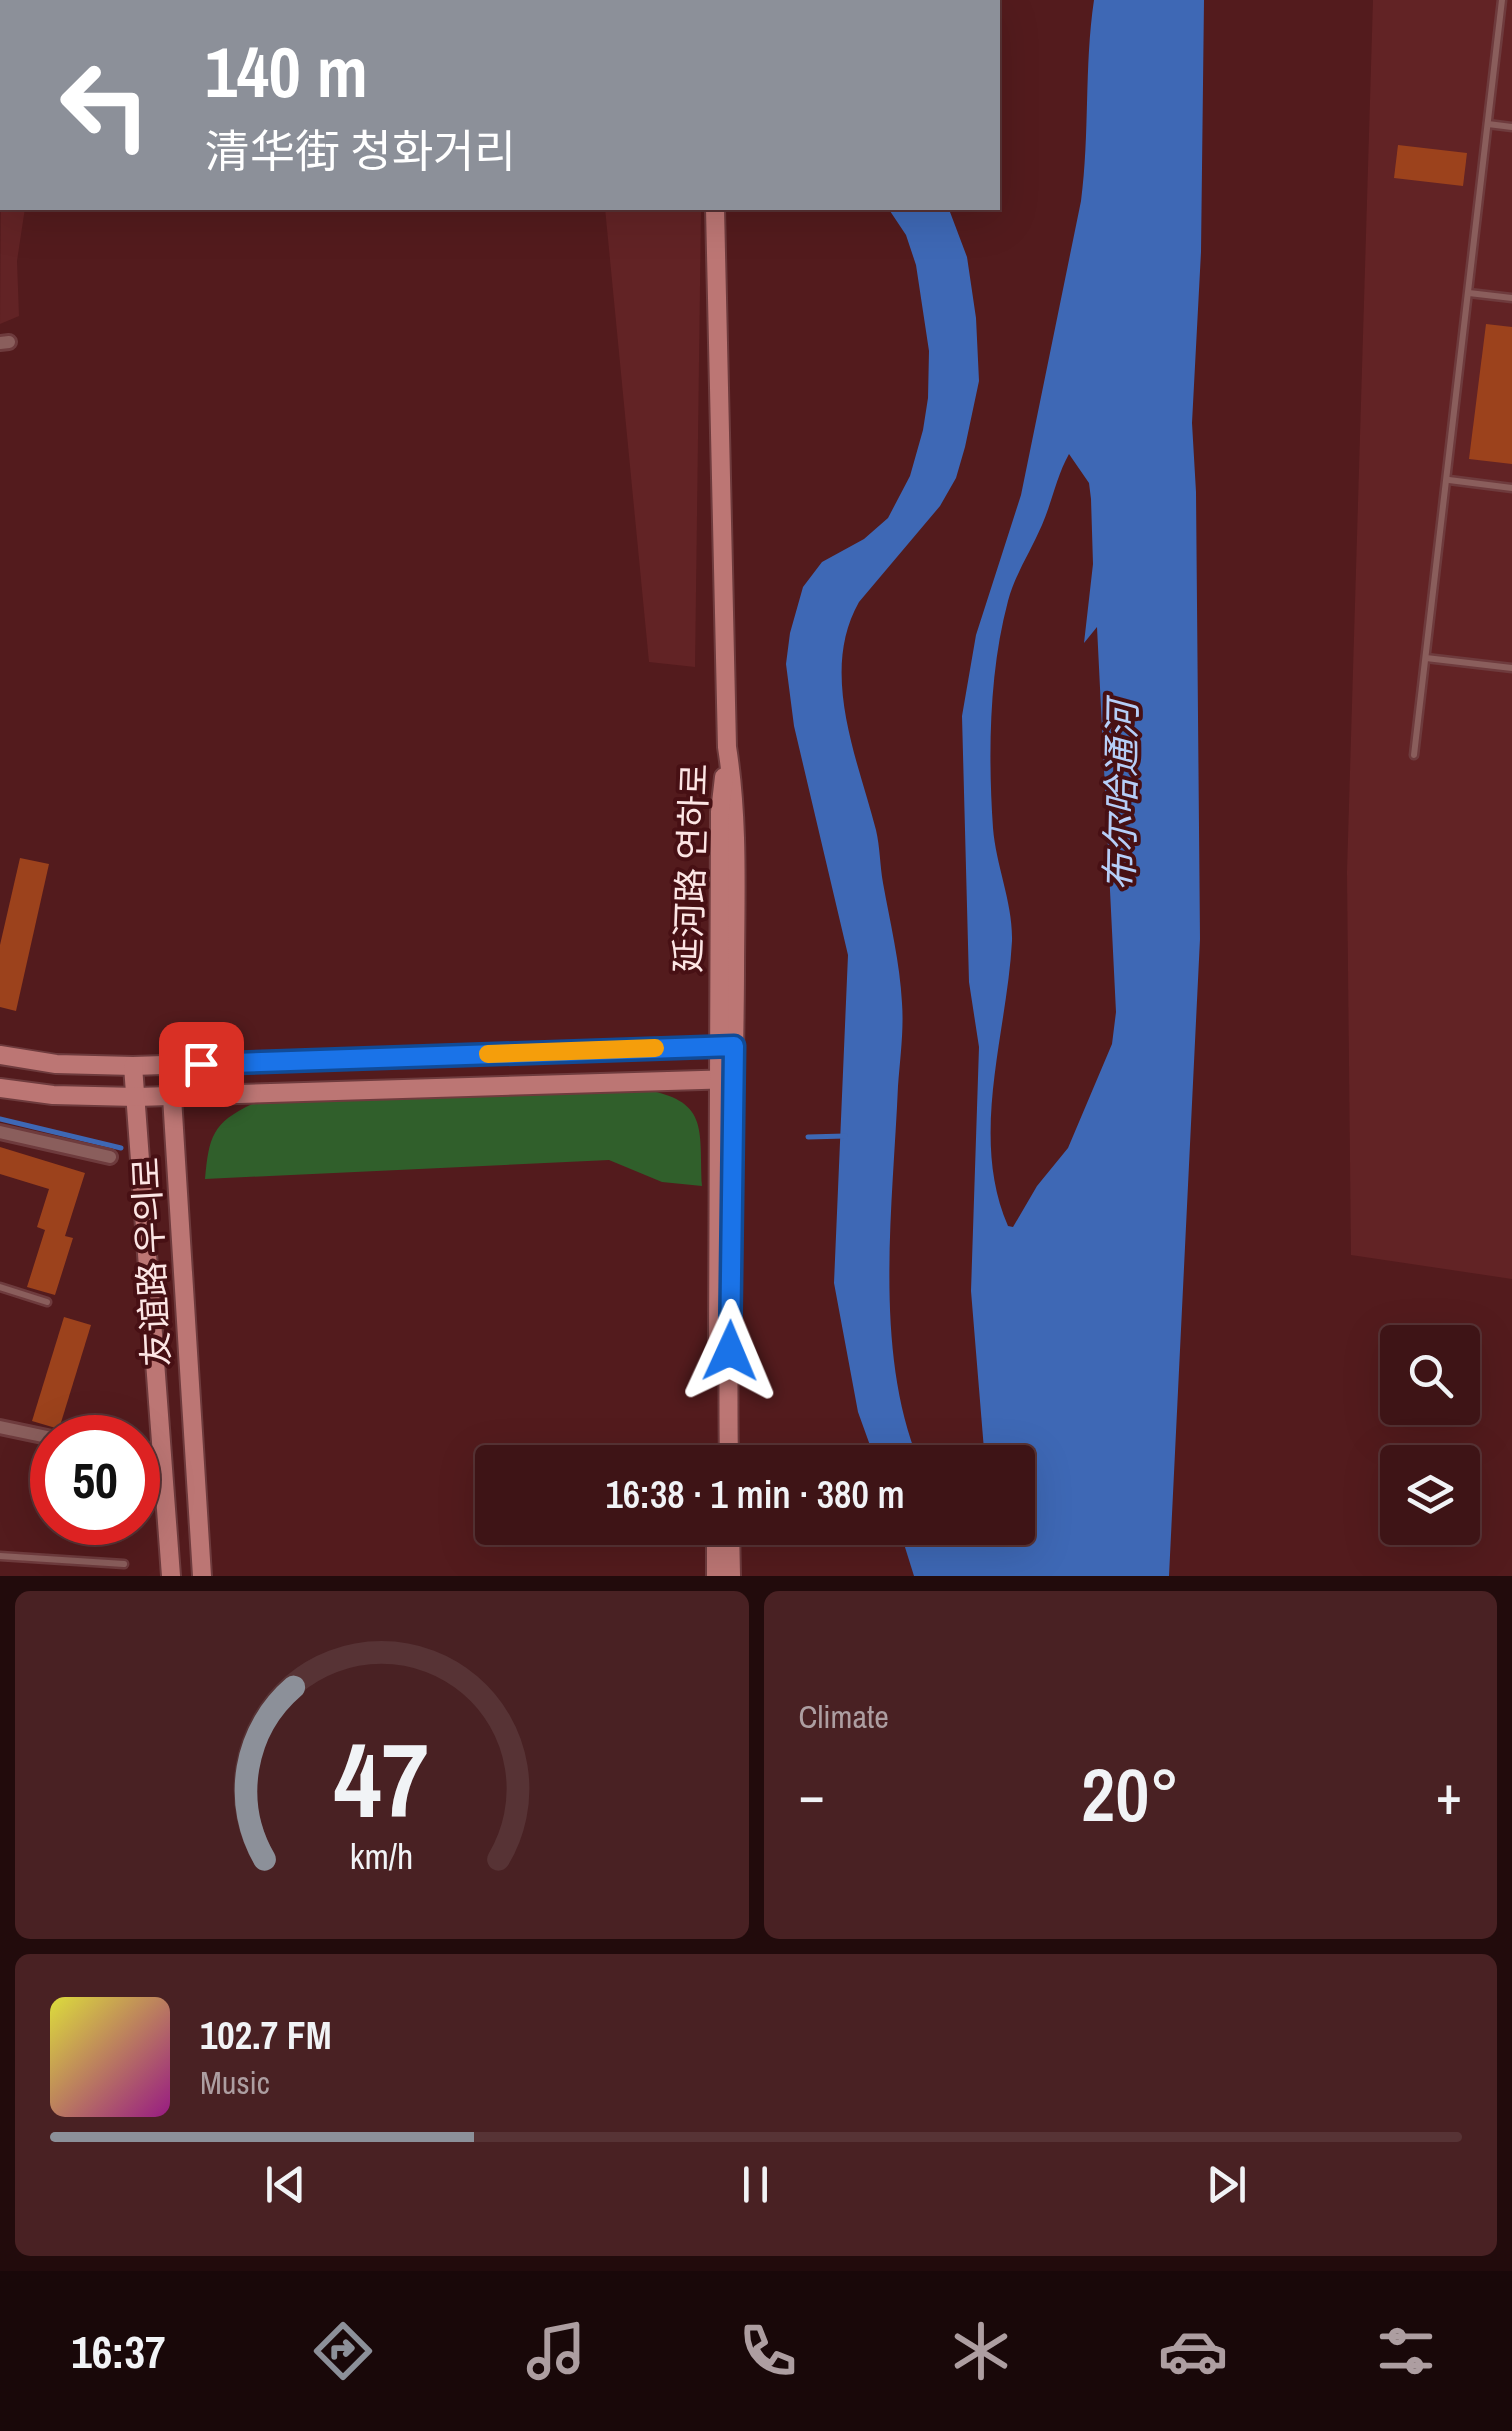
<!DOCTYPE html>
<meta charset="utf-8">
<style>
:root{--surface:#3e1416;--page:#492123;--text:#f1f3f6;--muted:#ad9ea1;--line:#573335;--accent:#8c9099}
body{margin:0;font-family:"Archivo Narrow","Noto Sans SC","Noto Sans KR",sans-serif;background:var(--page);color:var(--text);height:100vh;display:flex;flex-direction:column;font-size:38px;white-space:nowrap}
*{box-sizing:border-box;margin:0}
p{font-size:32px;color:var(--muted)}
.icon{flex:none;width:55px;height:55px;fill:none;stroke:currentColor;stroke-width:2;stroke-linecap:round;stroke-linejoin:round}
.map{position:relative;height:1576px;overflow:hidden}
.panel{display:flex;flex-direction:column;gap:15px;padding:15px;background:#220b0c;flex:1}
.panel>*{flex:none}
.guide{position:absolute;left:0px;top:0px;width:1000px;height:210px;box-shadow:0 10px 40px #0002,0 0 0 2px var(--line);background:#8c9099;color:#fff;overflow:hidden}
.buttons{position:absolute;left:1380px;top:1325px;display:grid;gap:20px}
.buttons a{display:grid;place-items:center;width:100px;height:100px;border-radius:10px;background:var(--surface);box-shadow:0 10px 40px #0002,0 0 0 2px var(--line);font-size:50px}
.speed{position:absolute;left:30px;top:1415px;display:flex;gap:20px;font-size:50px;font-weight:700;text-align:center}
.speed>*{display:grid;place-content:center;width:130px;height:130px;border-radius:50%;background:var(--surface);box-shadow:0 10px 40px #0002,0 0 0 2px var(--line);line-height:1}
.speed .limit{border:15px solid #d22;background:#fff;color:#111}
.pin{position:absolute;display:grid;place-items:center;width:85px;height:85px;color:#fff;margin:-42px;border-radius:20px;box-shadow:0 5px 15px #0006}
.me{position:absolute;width:110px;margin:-55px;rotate:1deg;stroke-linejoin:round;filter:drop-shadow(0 0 8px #0008)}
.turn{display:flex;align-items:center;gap:35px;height:210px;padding:0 40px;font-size:45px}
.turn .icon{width:130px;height:130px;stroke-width:2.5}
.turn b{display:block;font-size:70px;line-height:85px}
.big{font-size:75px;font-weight:600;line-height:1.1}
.panel .tile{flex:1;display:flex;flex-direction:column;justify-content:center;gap:15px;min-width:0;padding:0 35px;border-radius:15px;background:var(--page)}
.panel .dial{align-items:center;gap:0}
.dial svg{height:260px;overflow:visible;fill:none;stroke:var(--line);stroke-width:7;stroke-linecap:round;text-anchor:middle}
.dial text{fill:var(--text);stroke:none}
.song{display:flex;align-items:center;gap:30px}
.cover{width:120px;height:120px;border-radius:15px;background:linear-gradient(135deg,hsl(60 70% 55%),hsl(310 70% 35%))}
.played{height:10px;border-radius:5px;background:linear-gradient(90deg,var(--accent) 30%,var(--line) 30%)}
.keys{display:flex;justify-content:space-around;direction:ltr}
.heat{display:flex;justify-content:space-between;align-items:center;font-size:55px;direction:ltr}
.panel .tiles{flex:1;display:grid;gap:15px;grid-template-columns:1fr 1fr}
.tile:last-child{grid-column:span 2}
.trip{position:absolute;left:475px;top:1445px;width:560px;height:100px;border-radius:10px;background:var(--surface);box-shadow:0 10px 40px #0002,0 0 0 2px var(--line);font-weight:600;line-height:100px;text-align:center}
.tabs{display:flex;height:160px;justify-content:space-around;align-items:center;background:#190809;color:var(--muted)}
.tabs .icon{width:70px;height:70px}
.tabs .current{color:var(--accent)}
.tabs b{font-size:45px;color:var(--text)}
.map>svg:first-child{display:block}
.built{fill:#622325}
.green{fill:#305f2b}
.water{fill:#3e68b5;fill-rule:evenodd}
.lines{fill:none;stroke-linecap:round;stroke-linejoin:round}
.stream{stroke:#3e68b5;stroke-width:5}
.building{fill:#9c421c}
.lane-casing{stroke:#6e3b3d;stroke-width:11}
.street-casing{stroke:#6e3b3d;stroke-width:18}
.secondary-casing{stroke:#6e3b3d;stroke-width:22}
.lane{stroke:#8a5e5c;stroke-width:6}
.street{stroke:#8a5e5c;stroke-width:12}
.secondary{stroke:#bc7674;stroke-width:18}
.route-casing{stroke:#114b97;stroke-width:25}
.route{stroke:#1a73e8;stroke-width:18}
.slow{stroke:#f59e0b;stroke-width:18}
.labels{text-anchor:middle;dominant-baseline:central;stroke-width:8;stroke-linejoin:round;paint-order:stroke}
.street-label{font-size:35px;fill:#fce5e4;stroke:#471014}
.water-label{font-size:38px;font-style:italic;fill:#b6cef8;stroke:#471014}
</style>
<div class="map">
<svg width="1512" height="1576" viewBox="0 0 1512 1576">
<rect width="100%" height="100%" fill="#531b1d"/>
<g class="built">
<path d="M1373 0H1512V1279L1351 1255 1347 872Z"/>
<path d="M2 21V208H25L17 261 19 316 0 324Z"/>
<path d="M605 208H701L695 667 649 662Z"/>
</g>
<path class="green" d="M641 1089C710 1100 699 1128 702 1186L662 1182 609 1160 205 1179C209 1137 212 1123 252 1104Z"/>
<g class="water">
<path d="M1094 0H1204L1201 252 1192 423 1196 492 1200 939 1169 1576H914L899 1528H946L958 1542H974L985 1528H1018V1462H985L971 1291 979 1047 969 982 962 716 976 635 1021 495 1081 201C1090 134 1084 67 1094 0ZM1069 454 1089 483 1091 499 1093 564 1084 643 1097 627 1116 1012 1112 1044 1068 1148 1037 1186 1013 1227 1008 1226C969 1136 1007 1034 1012 941 1013 903 996 866 993 828 988 755 989 672 1008 601 1015 574 1031 551 1042 525 1052 502 1057 475 1069 454Z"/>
<path d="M888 208H946L950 212 967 257 976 318 979 381 965 447 956 478 940 506 859 602C819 672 858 760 876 830 880 847 880 866 883 883 890 922 900 963 902 1003 904 1030 900 1059 898 1086 893 1206 873 1350 919 1462H876L858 1412 834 1283 848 955 794 726 786 664 790 633 803 587 822 562 864 539 888 518 910 476 923 430 928 398 929 351 916 265 906 235Z"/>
</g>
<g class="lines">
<g class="stream">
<path d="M0 1119 121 1148"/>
<path d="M808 1137 845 1136"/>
</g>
</g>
<g class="building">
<path d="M1398 145 1467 153 1463 186 1394 178Z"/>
<path d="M1486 324 1512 327V464L1469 459Z"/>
<path d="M20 858 49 864 16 1011 0 1007V945Z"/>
<path d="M0 1147 85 1173 65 1236 73 1238 55 1295 27 1287 45 1230 37 1227 49 1189 0 1174Z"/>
<path d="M64 1317 91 1325 59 1429 32 1421Z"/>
<path d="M41 1453 52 1455V1488L36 1486Z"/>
<path d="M72 1522H103L100 1540 70 1535Z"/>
</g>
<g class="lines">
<g class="lane-casing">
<g id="lane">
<path d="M1488 124 1512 127"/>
<path d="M1469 293 1512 298"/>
<path d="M1449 480 1512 488"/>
<path d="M1426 658 1512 668"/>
<path d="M1414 755 1502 0"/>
<path d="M0 1287 47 1302"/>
<path d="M0 1556 124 1564"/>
</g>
</g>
<g class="street-casing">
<g id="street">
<path d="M0 343 9 342"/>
<path d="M0 1132 110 1157"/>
<path d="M0 1427 52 1438"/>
<path d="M138 1449 162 1452"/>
</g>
</g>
<g class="secondary-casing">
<g id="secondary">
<path d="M718 2V0"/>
<path d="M715 208 727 747C739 822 735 899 735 975 734 1137 726 1300 729 1462"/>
<path d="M0 1055 56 1064 133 1066 734 1046"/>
<path d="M170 1065 202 1576"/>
<path d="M133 1066 171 1576"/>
<path d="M0 1088 53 1095 136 1097 735 1079"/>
<path d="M718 1351 720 812 724 777"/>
<path d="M730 1528 731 1576"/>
<path d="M716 1576V1528"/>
</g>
</g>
<use href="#lane" class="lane"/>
<use href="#street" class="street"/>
<use href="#secondary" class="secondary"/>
</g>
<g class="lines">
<g class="route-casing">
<path id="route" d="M201 1064 734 1046 730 1351"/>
</g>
<use href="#route" class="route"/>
<path class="slow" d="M488 1054 655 1048"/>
</g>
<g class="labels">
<g class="street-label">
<text transform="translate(691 868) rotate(-88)">延河路 연하로</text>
<text transform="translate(151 1262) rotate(-93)">友谊路 우의로</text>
</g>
<g class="water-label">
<text transform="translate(1121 796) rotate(-89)">布尔哈通河</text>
</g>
</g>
</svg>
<div class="buttons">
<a><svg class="icon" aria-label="search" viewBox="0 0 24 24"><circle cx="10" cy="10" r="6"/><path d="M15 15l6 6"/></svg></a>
<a><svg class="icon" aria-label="layers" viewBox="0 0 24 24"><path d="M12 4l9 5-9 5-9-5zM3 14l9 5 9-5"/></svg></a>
</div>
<div class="speed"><div class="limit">50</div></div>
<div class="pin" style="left:201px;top:1064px;background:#d93025"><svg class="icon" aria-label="arrive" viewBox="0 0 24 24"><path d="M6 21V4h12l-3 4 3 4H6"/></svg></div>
<svg class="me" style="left:730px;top:1351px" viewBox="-20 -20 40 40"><path d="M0-17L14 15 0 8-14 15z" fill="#1a73e8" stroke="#fff" stroke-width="4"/></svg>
<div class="trip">16:38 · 1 min · 380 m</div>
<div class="guide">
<div class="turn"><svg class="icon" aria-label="left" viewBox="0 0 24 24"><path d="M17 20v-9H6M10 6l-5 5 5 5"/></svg><div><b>140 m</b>清华街 청화거리</div></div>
</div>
</div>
<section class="panel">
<div class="tiles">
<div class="tile dial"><svg viewBox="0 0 100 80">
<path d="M14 69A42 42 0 1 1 86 69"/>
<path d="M14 69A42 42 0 0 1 23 16" stroke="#8c9099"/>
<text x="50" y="56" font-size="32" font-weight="700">47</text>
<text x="50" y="72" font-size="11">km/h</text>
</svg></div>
<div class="tile"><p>Climate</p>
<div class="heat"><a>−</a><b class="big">20°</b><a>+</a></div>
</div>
<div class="tile">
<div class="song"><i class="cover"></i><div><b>102.7 FM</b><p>Music</p></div></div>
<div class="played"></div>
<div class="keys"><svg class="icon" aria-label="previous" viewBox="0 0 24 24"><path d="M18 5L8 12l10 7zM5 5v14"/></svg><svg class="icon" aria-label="pause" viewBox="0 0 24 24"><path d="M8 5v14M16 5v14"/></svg><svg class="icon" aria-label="next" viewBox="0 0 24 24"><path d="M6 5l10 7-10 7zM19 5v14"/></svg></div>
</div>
</div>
</section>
<nav class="tabs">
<b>16:37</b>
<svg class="icon current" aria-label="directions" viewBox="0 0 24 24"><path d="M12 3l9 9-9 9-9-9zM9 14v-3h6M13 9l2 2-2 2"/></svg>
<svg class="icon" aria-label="music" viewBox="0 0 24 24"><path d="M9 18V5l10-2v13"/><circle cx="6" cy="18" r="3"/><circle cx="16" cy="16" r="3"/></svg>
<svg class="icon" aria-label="phone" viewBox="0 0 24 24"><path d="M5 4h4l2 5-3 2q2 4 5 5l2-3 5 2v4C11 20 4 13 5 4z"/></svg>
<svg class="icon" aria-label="climate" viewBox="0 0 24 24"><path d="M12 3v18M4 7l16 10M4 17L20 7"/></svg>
<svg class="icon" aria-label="car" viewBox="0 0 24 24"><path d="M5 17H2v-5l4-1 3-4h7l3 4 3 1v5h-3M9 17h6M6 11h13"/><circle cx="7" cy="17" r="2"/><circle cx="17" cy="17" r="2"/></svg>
<svg class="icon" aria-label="filters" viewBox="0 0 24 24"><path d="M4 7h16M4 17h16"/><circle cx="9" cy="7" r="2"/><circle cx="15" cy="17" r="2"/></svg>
</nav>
